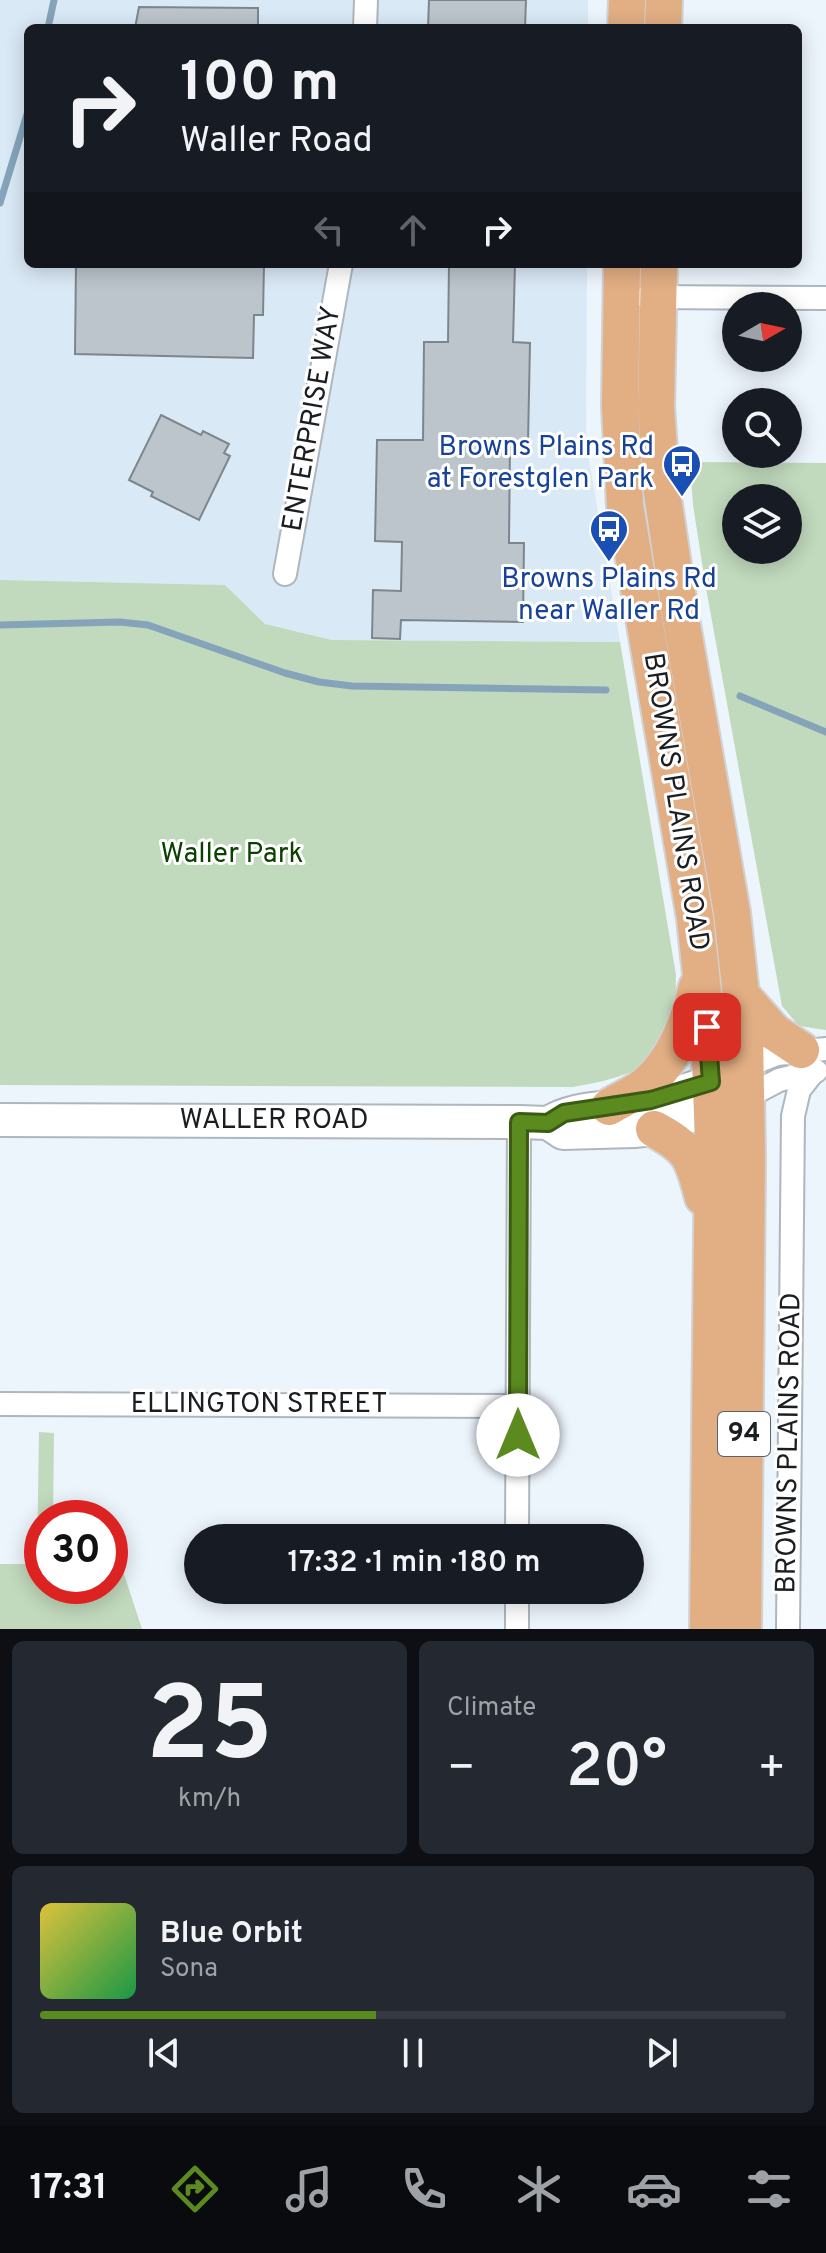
<!DOCTYPE html>
<meta charset="utf-8">
<style>
:root{--surface:#171b24;--page:#242831;--text:#f1f3f6;--muted:#9ea1a6;--line:#363941;--accent:#5b8b1e}
body{margin:0;font-family:Overpass,sans-serif;background:var(--page);color:var(--text);height:100vh;display:flex;flex-direction:column;font-size:30px;white-space:nowrap}
*{box-sizing:border-box;margin:0}
p{font-size:26px;color:var(--muted)}
.icon{flex:none;width:44px;height:44px;fill:none;stroke:currentColor;stroke-width:2;stroke-linecap:round;stroke-linejoin:round}
.map{position:relative;height:1629px;overflow:hidden}
.details{display:flex;flex-direction:column;gap:12px;padding:12px;background:#0d0f14;flex:1}
.details>*{flex:none}
.hud{position:absolute;left:24px;top:24px;width:778px;height:244px;border-radius:12px;box-shadow:0 4px 20px #0003;background:#171b24;color:var(--text);overflow:hidden}
.needle{width:52px;rotate:81deg}
.tools{position:absolute;left:722px;top:292px;display:grid;gap:16px}
.tools a{display:grid;place-items:center;width:80px;height:80px;border-radius:50%;background:var(--surface);box-shadow:0 4px 20px #0003;font-size:40px}
.speed{position:absolute;left:24px;top:1500px;display:flex;gap:16px;font-size:40px;font-weight:700;text-align:center}
.speed>*{display:grid;place-content:center;width:104px;height:104px;border-radius:50%;background:var(--surface);box-shadow:0 4px 20px #0003;line-height:1}
.speed .limit{border:12px solid #d22;background:#fff;color:#111}
.pin{position:absolute;display:grid;place-items:center;width:68px;height:68px;color:#fff;margin:-34px;border-radius:16px;box-shadow:0 4px 12px #0006}
.me{position:absolute;width:88px;margin:-44px;rotate:0deg;stroke-linejoin:round;filter:drop-shadow(0 0 6px #0008)}
.turn{display:flex;align-items:center;gap:28px;height:168px;padding:0 24px;font-size:36px}
.turn .icon{width:104px;height:104px;stroke-width:2.5}
.turn b{display:block;font-size:56px;line-height:68px}
.lanes{display:flex;align-items:center;height:76px;padding:0 24px;background:#0003;justify-content:center;gap:40px;direction:ltr}
.lanes .off{opacity:.35}
.big{font-size:60px;font-weight:600;line-height:1.1}
.details .tile{flex:1;display:flex;flex-direction:column;justify-content:center;gap:12px;min-width:0;padding:0 28px;border-radius:12px;background:var(--page)}
.details .dial{align-items:center;gap:0}
.dial b{font-size:104px;line-height:1}
.song{display:flex;align-items:center;gap:24px}
.cover{width:96px;height:96px;border-radius:12px;background:linear-gradient(135deg,hsl(50 70% 55%),hsl(140 70% 35%))}
.played{height:8px;border-radius:4px;background:linear-gradient(90deg,var(--accent) 45%,var(--line) 45%)}
.keys{display:flex;justify-content:space-around;direction:ltr}
.heat{display:flex;justify-content:space-between;align-items:center;font-size:44px;direction:ltr}
.details .tiles{flex:1;display:grid;gap:12px;grid-template-columns:1fr 1fr}
.tile:last-child{grid-column:span 2}
.trip{position:absolute;left:184px;top:1524px;width:460px;height:80px;border-radius:40px;background:var(--surface);box-shadow:0 4px 20px #0003;font-weight:600;line-height:80px;text-align:center}
.tabs{display:flex;height:128px;justify-content:space-around;align-items:center;background:#090b0e;color:var(--muted)}
.tabs .icon{width:56px;height:56px}
.tabs .on{color:var(--accent)}
.tabs b{font-size:36px;color:var(--text)}
.map>svg:first-child{display:block}
.built{fill:#dae9f6}
.green{fill:#c1d9bc;fill-rule:evenodd}
.lines{fill:none;stroke-linecap:round;stroke-linejoin:round}
.stream{stroke:#85a4ba;stroke-width:7}
.building{fill:#bcc4cc;stroke:#7e868d;stroke-width:2}
.street-casing{stroke:#aeb6be;stroke-width:26}
.secondary-casing{stroke:#aeb6be;stroke-width:36}
.primary-casing{stroke:#d1d2d3;stroke-width:40}
.street{stroke:#fff;stroke-width:22}
.secondary{stroke:#fff;stroke-width:32}
.primary{stroke:#e2ae84;stroke-width:36}
.route-casing{stroke:#3b5a14;stroke-width:20}
.route{stroke:#5b8b1e;stroke-width:14}
.labels{text-anchor:middle;dominant-baseline:central;stroke-width:6;stroke-linejoin:round;paint-order:stroke}
.shield{fill:#fff;stroke:#5f6264;stroke-width:2}
.shield-label{font-size:26px;font-weight:bold;fill:#1b1e21}
.street-label{font-size:28px;fill:#1b1e21;stroke:#fff}
.transit-label{font-size:28px;fill:#164399;stroke:#fff;text-anchor:end}
.park-label{font-size:28px;fill:#0b4200;stroke:#fff}
</style>
<div class="map">
<svg width="826" height="1629" viewBox="0 0 826 1629">
<rect width="100%" height="100%" fill="#ecf4fc"/>
<path class="built" d="M0 0H588V28H28V264H587L586 442 620 642 332 640 265 624 225 585 0 580Z"/>
<g class="green">
<path d="M690 462 826 463V1030L799 1026 782 1006 706 588 693 505ZM736 498H788V550H736Z"/>
<path d="M0 580 225 585 265 624 332 640 620 642 676 975C675 991 678 1010 674 1026 664 1070 609 1081 572 1087L0 1085Z"/>
<path d="M39 1432 54 1433 53 1518H42V1586H110V1565H121L142 1629H0V1564H37Z"/>
</g>
<g class="lines">
<g class="stream">
<path d="M48 28 54 0"/>
<path d="M0 203 28 111"/>
<path d="M0 625 120 622 148 625 285 673 319 682 352 686 606 690"/>
<path d="M740 696 826 732"/>
</g>
</g>
<g class="building">
<path d="M429 0H526L525 28H428Z"/>
<path d="M139 7 258 8V28H135Z"/>
<path d="M76 264H264L263 315H254L253 358 75 354Z"/>
<path d="M449 264H515L513 342 530 343 528 443 510 442 509 543H524L523 622 401 620 400 639 372 638 373 590 401 591 402 542 375 541 377 440H423L424 342H448Z"/>
<path d="M161 415 201 435 203 431 229 444 224 453 230 456 199 520 151 496 153 492 129 480Z"/>
</g>
<g class="lines">
<g class="street-casing">
<g id="street">
<path d="M365 28 366 0"/>
<path d="M647 297 826 298"/>
<path d="M285 574 341 264"/>
<path d="M747 1066 777 1054 826 1049"/>
<path d="M747 1097 779 1080 816 1071"/>
<path d="M0 1404 518 1406"/>
<path d="M517 1538 519 1122"/>
<path d="M517 1629V1590"/>
<path d="M788 1629 793 1116 799 1090 814 1071"/>
</g>
</g>
<g class="secondary-casing">
<g id="secondary">
<path d="M0 1120 519 1122 548 1123 563 1133 634 1131 654 1129 733 1101"/>
<path d="M548 1123C574 1107 602 1109 631 1104 666 1098 700 1087 732 1073"/>
</g>
</g>
<g class="primary-casing">
<g id="primary">
<path d="M626 28 627 0"/>
<path d="M663 28 664 0"/>
<path d="M622 264 620 406 625 506 695 918 710 1058 713 1143 708 1629"/>
<path d="M659 264 656 407 662 492 681 619 732 913 745 1032 747 1158 743 1629"/>
<path d="M743 997 774 1032 801 1050"/>
<path d="M609 1107C622 1099 637 1093 648 1083 676 1058 688 1022 697 987"/>
<path d="M654 1129C690 1148 693 1158 703 1197"/>
</g>
</g>
<use href="#street" class="street"/>
<use href="#secondary" class="secondary"/>
<use href="#primary" class="primary"/>
</g>
<g class="lines">
<g class="route-casing">
<path id="route" d="M518 1435 519 1122 548 1123 564 1113 651 1100 711 1082 707 1027"/>
</g>
<use href="#route" class="route"/>
</g>
<defs>
<g id="bus-pin" transform="scale(2)"><path d="M0 17L-7.5 6A9.5 9.5 0 1 1 7.5 6Z" fill="#1a4fb4" stroke="#fff"/><path d="M-5-6H5V4H4V6H2V4H-2V6H-4V4H-5ZM-3.5-4V0h7V-4ZM-3.5 1.2v1.5H-2V1.2ZM2 1.2v1.5H3.5V1.2Z" fill="#fff"/></g>
</defs>
<g fill-rule="evenodd">
<use href="#bus-pin" x="682" y="464"/>
<use href="#bus-pin" x="609" y="529"/>
</g>
<g class="labels">
<rect class="shield" x="718" y="1412" width="52" height="44" rx="6"/>
<g class="shield-label">
<text x="744" y="1434">94</text>
</g>
<g class="street-label">
<text transform="translate(313 419) rotate(-80)">ENTERPRISE WAY</text>
<text transform="translate(675 802) rotate(81)">BROWNS PLAINS ROAD</text>
<text x="274" y="1121">WALLER ROAD</text>
<text x="259" y="1405">ELLINGTON STREET</text>
<text transform="translate(790 1443) rotate(-89)">BROWNS PLAINS ROAD</text>
</g>
<g class="transit-label">
<text x="654" y="448">Browns Plains Rd<tspan x="654" dy="32">at Forestglen Park</tspan></text>
<text x="609" y="580" text-anchor="middle">Browns Plains Rd<tspan x="609" dy="32">near Waller Rd</tspan></text>
</g>
<g class="park-label">
<text x="232" y="855">Waller Park</text>
</g>
</g>
</svg>
<div class="tools">
<a><svg class="needle" viewBox="-14 -14 28 28"><path d="M0-13l5 13h-10z" fill="#e53935"/><path d="M0 13l5-13h-10z" fill="#9ea1a6"/></svg></a>
<a><svg class="icon" aria-label="search" viewBox="0 0 24 24"><circle cx="10" cy="10" r="6"/><path d="M15 15l6 6"/></svg></a>
<a><svg class="icon" aria-label="layers" viewBox="0 0 24 24"><path d="M12 4l9 5-9 5-9-5zM3 14l9 5 9-5"/></svg></a>
</div>
<div class="speed"><div class="limit">30</div></div>
<div class="pin" style="left:707px;top:1027px;background:#d93025"><svg class="icon" aria-label="arrive" viewBox="0 0 24 24"><path d="M6 21V4h12l-3 4 3 4H6"/></svg></div>
<svg class="me" style="left:518px;top:1435px" viewBox="-20 -20 40 40"><circle r="19" fill="#fff"/><path d="M0-13L10 11 0 6-10 11z" fill="#5b8b1e"/></svg>
<div class="trip">17:32 · 1 min · 180 m</div>
<div class="hud">
<div class="turn"><svg class="icon" aria-label="right" viewBox="0 0 24 24"><path d="M7 20v-9h11M14 6l5 5-5 5"/></svg><div><b>100 m</b>Waller Road</div></div>
<div class="lanes"><svg class="icon off" aria-label="left" viewBox="0 0 24 24"><path d="M17 20v-9H6M10 6l-5 5 5 5"/></svg><svg class="icon off" aria-label="ahead" viewBox="0 0 24 24"><path d="M12 20V5M6 11l6-6 6 6"/></svg><svg class="icon" aria-label="right" viewBox="0 0 24 24"><path d="M7 20v-9h11M14 6l5 5-5 5"/></svg></div>
</div>
</div>
<section class="details">
<div class="tiles">
<div class="tile dial"><b>25</b><p>km/h</p></div>
<div class="tile"><p>Climate</p>
<div class="heat"><a>−</a><b class="big">20°</b><a>+</a></div>
</div>
<div class="tile">
<div class="song"><i class="cover"></i><div><b>Blue Orbit</b><p>Sona</p></div></div>
<div class="played"></div>
<div class="keys"><svg class="icon" aria-label="previous" viewBox="0 0 24 24"><path d="M18 5L8 12l10 7zM5 5v14"/></svg><svg class="icon" aria-label="pause" viewBox="0 0 24 24"><path d="M8 5v14M16 5v14"/></svg><svg class="icon" aria-label="next" viewBox="0 0 24 24"><path d="M6 5l10 7-10 7zM19 5v14"/></svg></div>
</div>
</div>
</section>
<nav class="tabs">
<b>17:31</b>
<svg class="icon on" aria-label="directions" viewBox="0 0 24 24"><path d="M12 3l9 9-9 9-9-9zM9 14v-3h6M13 9l2 2-2 2"/></svg>
<svg class="icon" aria-label="music" viewBox="0 0 24 24"><path d="M9 18V5l10-2v13"/><circle cx="6" cy="18" r="3"/><circle cx="16" cy="16" r="3"/></svg>
<svg class="icon" aria-label="phone" viewBox="0 0 24 24"><path d="M5 4h4l2 5-3 2q2 4 5 5l2-3 5 2v4C11 20 4 13 5 4z"/></svg>
<svg class="icon" aria-label="climate" viewBox="0 0 24 24"><path d="M12 3v18M4 7l16 10M4 17L20 7"/></svg>
<svg class="icon" aria-label="car" viewBox="0 0 24 24"><path d="M5 17H2v-5l4-1 3-4h7l3 4 3 1v5h-3M9 17h6M6 11h13"/><circle cx="7" cy="17" r="2"/><circle cx="17" cy="17" r="2"/></svg>
<svg class="icon" aria-label="filters" viewBox="0 0 24 24"><path d="M4 7h16M4 17h16"/><circle cx="9" cy="7" r="2"/><circle cx="15" cy="17" r="2"/></svg>
</nav>
